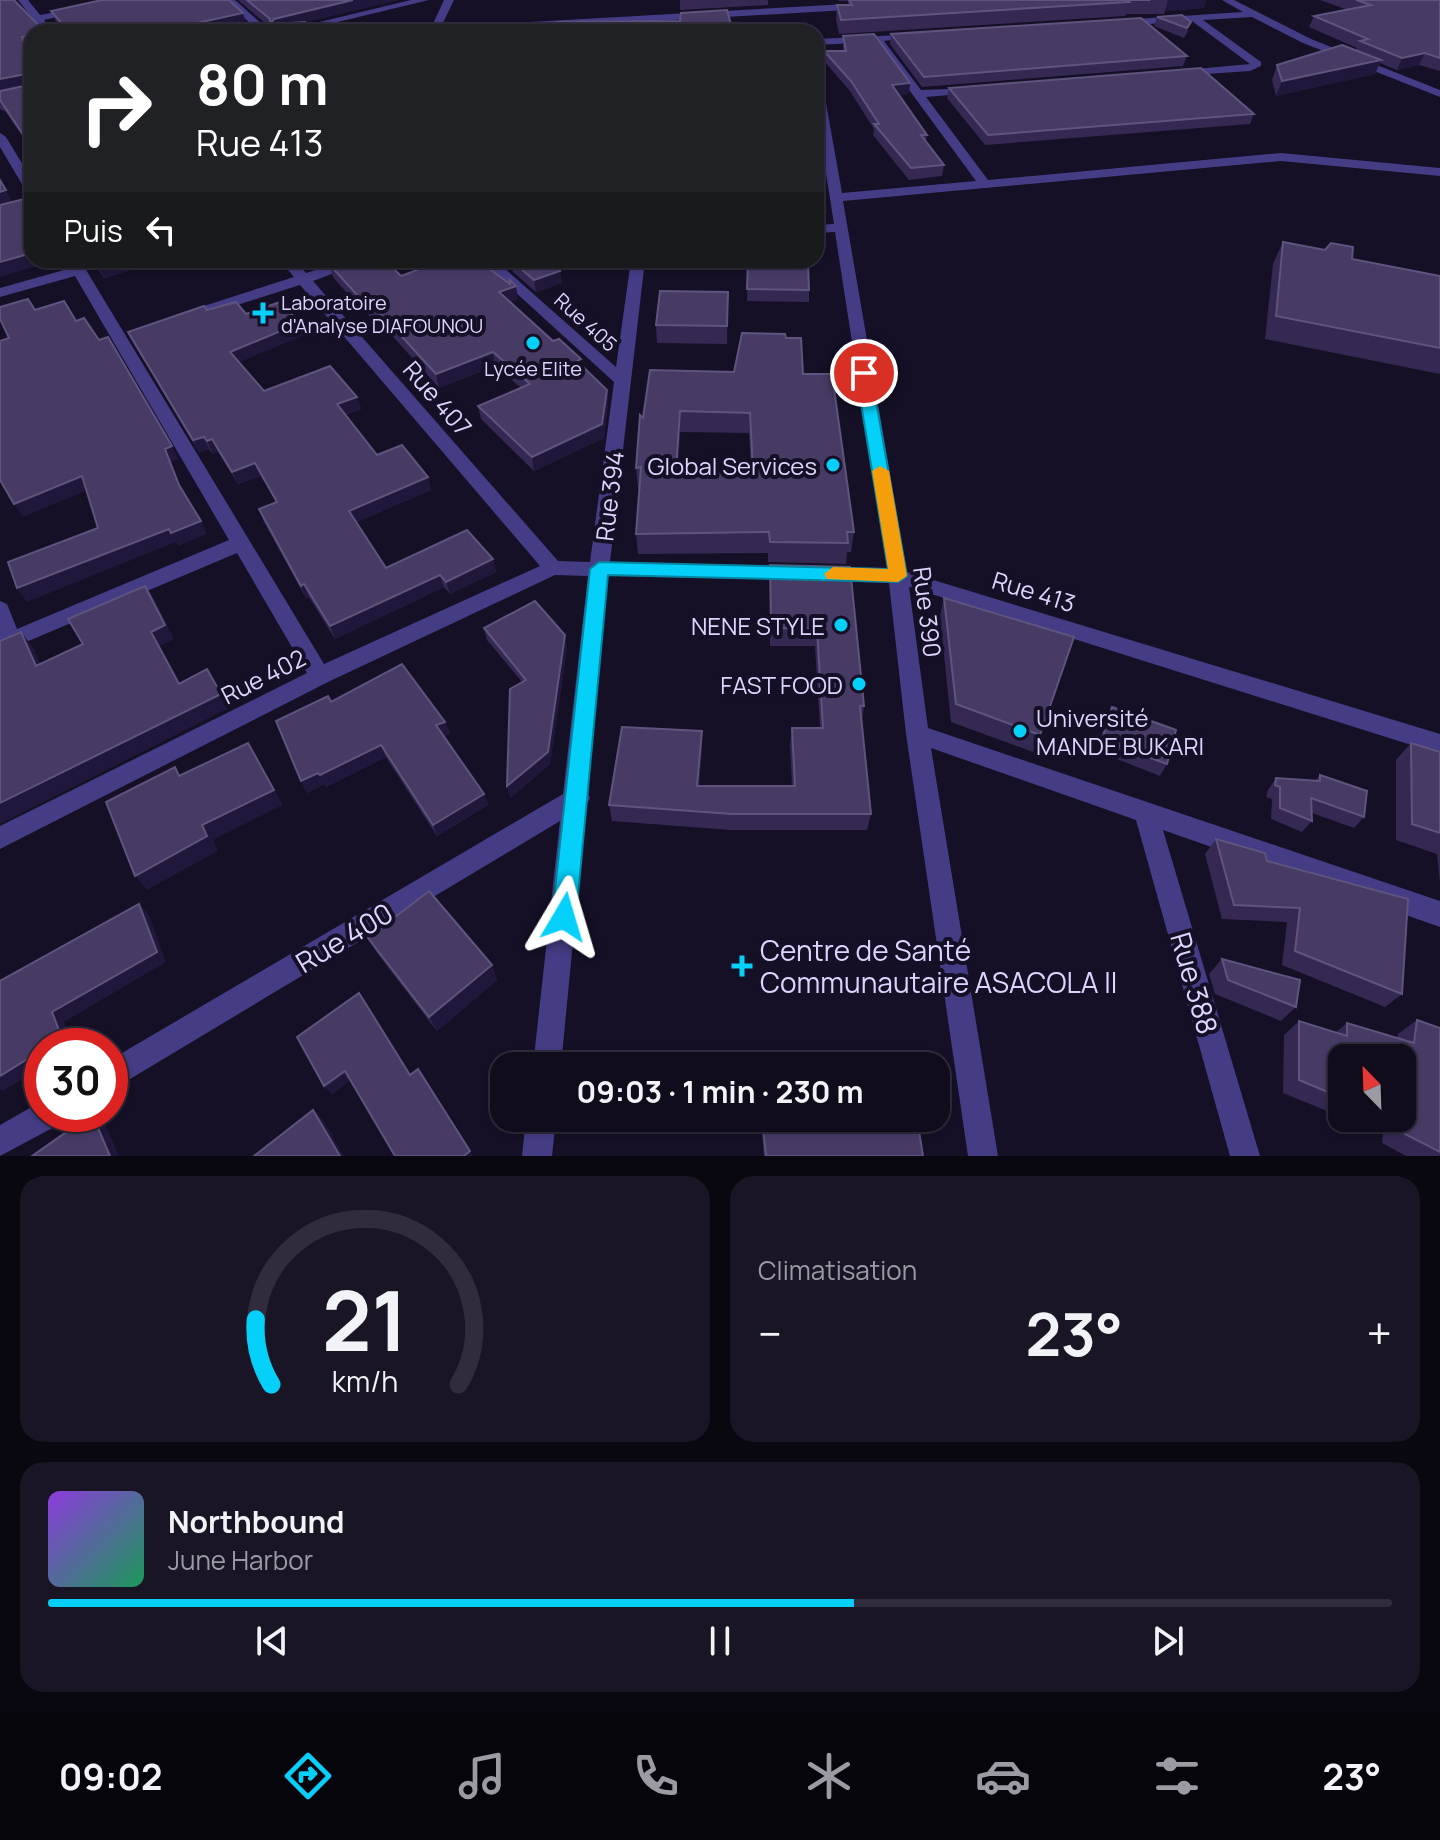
<!DOCTYPE html>
<html lang="fr">
<meta charset="utf-8">
<style>
:root{--surface:#100c1c;--page:#191525;--text:#f1f3f6;--muted:#9c9ba3;--line:#302c3b;--accent:#05d0fa}
body{margin:0;font-family:Manrope,sans-serif;background:var(--page);color:var(--text);height:100vh;display:flex;flex-direction:column;font-size:30px;white-space:nowrap}
*{box-sizing:border-box;margin:0}
p{font-size:26px;color:var(--muted)}
.icon{flex:none;width:44px;height:44px;fill:none;stroke:currentColor;stroke-width:2;stroke-linecap:round;stroke-linejoin:round}
.map{position:relative;height:1156px;overflow:hidden}
.details{display:flex;flex-direction:column;gap:20px;padding:20px;background:#09070f;flex:1}
.details>*{flex:none}
.banner{position:absolute;left:24px;top:24px;width:800px;height:244px;border-radius:24px;box-shadow:0 2px 6px #0004,0 0 0 2px var(--line);background:#202124;color:#fff;overflow:hidden}
.needle{width:52px;rotate:337deg}
.tools{position:absolute;left:1328px;top:1044px;display:grid;gap:16px}
.tools a{display:grid;place-items:center;width:88px;height:88px;border-radius:16px;background:var(--surface);box-shadow:0 2px 6px #0004,0 0 0 2px var(--line);font-size:40px}
.speed{position:absolute;left:24px;top:1028px;display:flex;gap:16px;font-size:40px;font-weight:700;text-align:center}
.speed>*{display:grid;place-content:center;width:104px;height:104px;border-radius:50%;background:var(--surface);box-shadow:0 2px 6px #0004,0 0 0 2px var(--line);line-height:1}
.speed .limit{border:12px solid #d22;background:#fff;color:#111}
.pin{position:absolute;display:grid;place-items:center;width:68px;height:68px;color:#fff;margin:-34px;border:4px solid #fff;border-radius:50%;box-shadow:0 2px 8px #0007}
.me{position:absolute;width:88px;margin:-44px;rotate:7deg;stroke-linejoin:round;filter:drop-shadow(0 0 6px #0008)}
.turn{display:flex;align-items:center;gap:28px;height:168px;padding:0 40px;font-size:36px}
.turn .icon{width:104px;height:104px;stroke-width:2.5}
.turn b{display:block;font-size:56px;line-height:68px}
.then{display:flex;align-items:center;height:76px;padding:0 40px;background:#0003;gap:16px;font-size:30px}
.big{font-size:60px;font-weight:700;line-height:1.1}
.details .card{flex:1;display:flex;flex-direction:column;justify-content:center;gap:12px;min-width:0;padding:0 28px;border-radius:24px;background:var(--page)}
.details .dial{align-items:center;gap:0}
.dial svg{height:208px;overflow:visible;fill:none;stroke:var(--line);stroke-width:7;stroke-linecap:round;text-anchor:middle}
.dial text{fill:var(--text);stroke:none}
.song{display:flex;align-items:center;gap:24px}
.cover{width:96px;height:96px;border-radius:12px;background:linear-gradient(135deg,hsl(270 70% 55%),hsl(150 70% 35%))}
.played{height:8px;border-radius:4px;background:linear-gradient(90deg,var(--accent) 60%,var(--line) 60%)}
.keys{display:flex;justify-content:space-around;direction:ltr}
.heat{display:flex;justify-content:space-between;align-items:center;font-size:44px;direction:ltr}
.details .tiles{flex:1;display:grid;gap:20px;grid-template-columns:1fr 1fr}
.card:last-child{grid-column:span 2}
.trip{position:absolute;left:490px;top:1052px;width:460px;height:80px;border-radius:24px;background:var(--surface);box-shadow:0 2px 6px #0004,0 0 0 2px var(--line);font-weight:700;line-height:80px;text-align:center}
.menu{display:flex;height:128px;justify-content:space-around;align-items:center;background:#06050b;color:var(--muted)}
.menu .icon{width:56px;height:56px}
.menu .current{color:var(--accent)}
.menu b{font-size:36px;color:var(--text)}
.map>svg:first-child{display:block}
.lines{fill:none;stroke-linecap:round;stroke-linejoin:round}
.minor{fill:#443c84;fill-rule:evenodd}
.wall{fill:#352954;fill-rule:evenodd}
.shaded-wall{fill:#20173a}
.building{fill:#473b66;stroke:#5e547e;stroke-width:2;fill-rule:evenodd}
.route{fill:#05d0fa;stroke:#0387a2;stroke-width:2}
.slow{fill:#f59e0b}
.poi-dot{fill:#05d0fa;stroke:#151026;stroke-width:3}
.labels{text-anchor:middle;dominant-baseline:central;stroke-width:8;stroke-linejoin:round;paint-order:stroke}
.far-poi-label{font-size:20px;fill:#ddd5fe;stroke:#151026;text-anchor:start}
.far-street-label{font-size:20px;fill:#ddd5fe;stroke:#151026}
.street-label{font-size:24px;fill:#ddd5fe;stroke:#151026}
.poi-label{font-size:24px;fill:#ddd5fe;stroke:#151026;text-anchor:end}
.near-street-label{font-size:28px;fill:#ddd5fe;stroke:#151026}
.near-poi-label{font-size:28px;fill:#ddd5fe;stroke:#151026;text-anchor:start}
</style>
<div class="map">
<svg width="1440" height="1156" viewBox="0 0 1440 1156">
<rect width="100%" height="100%" fill="#151026"/>
<g class="lines">
<g class="minor">
<path d="M18 0H28L40 15 77 8 82 11 44 20 53 32H43Z"/>
<path d="M224 0H235L271 32H260Z"/>
<path d="M411 0H429L296 32H278Z"/>
<path d="M444 0H454L441 27 865 3 870 6 865 9 466 32H409L431 28Z"/>
<path d="M1222 0H1234L1311 39 1440 90V97L1303 43 1252 17 1203 20 1261 62V66L1250 71 1177 76 1172 73 1173 71 1250 64 1192 21 1120 26 1115 23 1120 20 1243 12Z"/>
<path d="M921 34 922 36 884 41 921 90 978 88 980 90 974 93 926 97 988 180 1281 153 1440 168V176L1281 161 843 201 907 572 1440 734V754L909 587 928 728 1440 901V927L1163 830 1260 1156H1230L1136 820 931 748 998 1156H968L906 734 889 583 825 581 818 579 815 574 818 569 825 567 887 568 835 232 816 233V225L834 224 816 110V72L821 75 842 193 976 181 874 42 816 45V39Z"/>
<path d="M0 133 6 137 32 180V195L26 191 0 147Z"/>
<path d="M66 260H80L324 664 540 566 300 285 184 322 179 320V314L294 277 280 260H295L306 273 348 260H369L313 281 558 561 590 562 614 382 480 260H495L616 367 631 260H645L610 562 793 566 800 568 803 573 800 578 793 580 608 576 588 793 590 798 586 806 561 1066H533L560 821 110 1091V1060L563 794 588 576 555 575 328 682 0 849V826L307 673 237 553 0 653V601L7 604 17 629 229 540 75 276 0 297V288L71 268Z"/>
<path d="M42 1101V1114H62L58 1125 0 1156V1125Z"/>
<path d="M526 1118H556L552 1156H522Z"/>
</g>
</g>
<g class="wall">
<path d="M0 0 27 48 32 59V151L6 112 0 109Z"/>
<path d="M238 0H398L305 22 311 32H266L264 24H266Z"/>
<path d="M680 0H768V5L680 10Z"/>
<path d="M838 0H1206L1204 8 1165 11 1164 14H1126L1125 16 839 34 836 19 837 5H848V1H839Z"/>
<path d="M1320 0H1440V71L1419 65 1397 70 1380 63 1375 74 1276 96 1272 80 1277 65 1356 50 1357 48 1309 27 1314 16 1348 10Z"/>
<path d="M51 11 246 23 208 32H65L56 21Z"/>
<path d="M1182 15 1188 31 1184 38 1154 26 1157 17Z"/>
<path d="M891 34 1187 56 1183 66 922 87 890 44Z"/>
<path d="M843 36 910 83 909 93 899 95 927 135 926 141 944 165 942 176 909 180 873 135 874 129 850 91 824 61V51H843Z"/>
<path d="M949 88 1254 114 1250 124 985 145 947 98Z"/>
<path d="M1283 242 1352 259 1440 276V374L1265 339 1273 264Z"/>
<path d="M92 260H163L104 278Z"/>
<path d="M511 260 560 271 562 283 536 292 513 272Z"/>
<path d="M690 260H803L809 290V302L747 301 748 264 690 263Z"/>
<path d="M329 264 518 299 510 302 582 365 607 390 608 403 604 438 534 471 481 419 478 406 521 388 495 366 439 388 389 332 360 308 333 277Z"/>
<path d="M728 292 727 344 657 343 656 325Z"/>
<path d="M246 314 300 323 304 335 239 362 264 391 357 397 361 409 345 415 377 455 428 477 431 490 356 522 386 568 493 559 496 572 450 594 444 587 335 639 309 597 306 598 264 522 259 509 276 502 261 476 238 484 218 452 213 454 209 449 199 452 134 344 128 332Z"/>
<path d="M803 374 854 532 851 552H847L846 564 768 562V553L638 554 636 534 639 488H638L636 468 643 418ZM680 432 749 433 751 471H678Z"/>
<path d="M770 565 850 567 864 706 862 722 871 814 867 830H731L612 821 609 805 702 731V747L699 786H792L790 744 792 728H820L815 646H770Z"/>
<path d="M944 598 1040 735 1033 752 951 722 940 616Z"/>
<path d="M484 628 567 647 550 764 510 798 522 682 487 640Z"/>
<path d="M331 702 445 722 450 734 444 736 484 794 488 805 437 836 386 757 326 787 324 784 307 793 301 781Z"/>
<path d="M1112 707 1167 764 1160 776 1097 751 1106 719Z"/>
<path d="M1411 743 1440 752V883L1437 854 1396 840V760Z"/>
<path d="M1320 775 1364 817 1354 828 1312 813V821L1302 832 1271 819 1272 799 1266 797 1268 790 1276 778 1315 781Z"/>
<path d="M1216 839 1267 861 1402 994 1385 1007 1282 965 1287 922 1222 919 1205 854Z"/>
<path d="M368 938 492 965 497 980 437 1031 377 953Z"/>
<path d="M1222 959 1296 1007 1281 1021 1215 994 1209 974Z"/>
<path d="M1417 1020 1440 1028V1156H1406L1382 1143 1383 1134 1344 1118H1402L1342 1058V1117L1283 1093 1284 1035 1299 1021 1335 1033 1347 1023 1397 1038 1398 1034Z"/>
<path d="M592 1118H917L923 1156H764L761 1122 594 1127Z"/>
</g>
<g class="shaded-wall">
<path d="M353 0H398L277 29 272 22 274 19Z"/>
<path d="M1168 0H1206L1204 8 1165 11Z"/>
<path d="M243 13 246 23 208 32H156Z"/>
<path d="M32 35V47L27 48 32 61 22 37Z"/>
<path d="M1425 53 1419 65 1397 70 1402 58Z"/>
<path d="M1381 60 1375 74 1276 96 1282 81Z"/>
<path d="M26 74 31 85 0 92V79Z"/>
<path d="M910 83 909 93 891 95 892 85Z"/>
<path d="M6 190 13 203 0 206V192Z"/>
<path d="M32 253V260H58L0 277V262Z"/>
<path d="M115 260H163L104 278 97 265Z"/>
<path d="M303 260H337L306 269Z"/>
<path d="M560 271 562 283 536 292 534 280Z"/>
<path d="M516 286 518 299 501 305 499 292Z"/>
<path d="M300 323 304 335 235 364 230 352Z"/>
<path d="M493 352 495 366 439 388 436 374Z"/>
<path d="M607 390 608 403 604 438 534 471 532 457Z"/>
<path d="M357 397 361 409 341 416 337 404Z"/>
<path d="M680 411V432L676 492V471Z"/>
<path d="M204 437 209 449 199 452 193 440Z"/>
<path d="M212 439 218 452 213 454 207 441Z"/>
<path d="M172 446 179 459 171 462 186 499 179 485 165 449Z"/>
<path d="M255 463 261 476 238 484 232 472Z"/>
<path d="M82 476 90 489 23 517 14 504Z"/>
<path d="M428 477 431 490 353 523 349 511Z"/>
<path d="M201 521 207 534 178 546 176 542 27 602 17 588 169 529Z"/>
<path d="M493 559 496 572 450 594 446 582Z"/>
<path d="M440 575 444 587 335 639 330 626Z"/>
<path d="M304 584 309 597 306 598 301 586Z"/>
<path d="M145 586 155 600 174 639 160 646 188 698 151 632Z"/>
<path d="M21 632 33 647 47 680 36 666Z"/>
<path d="M565 635 567 647 550 764 510 798 507 786Z"/>
<path d="M207 669 229 708 0 824V803Z"/>
<path d="M445 722 450 734 440 737 436 725Z"/>
<path d="M702 731V747L697 803V786Z"/>
<path d="M381 745 386 757 326 787 324 784 307 793 301 781Z"/>
<path d="M257 758 283 805 213 840 218 851 147 890 135 876 202 825Z"/>
<path d="M484 794 488 805 437 836 433 825Z"/>
<path d="M139 904 149 915 166 962 64 1022 73 1046H48L52 1012Z"/>
<path d="M492 965 497 980 437 1031 429 1017Z"/>
<path d="M42 1050V1067L3 1091 0 1090V1076Z"/>
<path d="M418 1069 473 1156H464Z"/>
<path d="M345 1071 352 1079 332 1095 324 1086Z"/>
<path d="M313 1110 323 1120 344 1156H340Z"/>
<path d="M92 1114 104 1122 119 1156H110Z"/>
</g>
<g class="building">
<path d="M0 0H14L45 32H32V35L22 37 32 61V148L0 100V91L29 85 30 77 26 74 0 79Z"/>
<path d="M102 0H229L243 13 156 32H69L51 11Z"/>
<path d="M247 0H353L274 19 272 22 275 24 305 22 311 32H268L264 24H270V19Z"/>
<path d="M849 0H1150H1126L1129 2 841 20 837 5H852Z"/>
<path d="M1356 0H1440V58L1425 53 1402 58 1360 41 1368 39 1314 16 1371 5Z"/>
<path d="M727 10 733 32H489V30L558 29 557 22 680 21 681 13Z"/>
<path d="M1182 15 1191 22 1187 28 1157 17Z"/>
<path d="M1141 18 1187 56 924 77 891 34Z"/>
<path d="M874 34 910 83 892 85 927 135H921L944 165 911 168 874 124H879L851 81 824 51H846L843 36Z"/>
<path d="M1342 45 1381 60 1282 81 1277 65Z"/>
<path d="M1201 68 1254 114 988 135 949 88Z"/>
<path d="M0 180 6 190 0 192Z"/>
<path d="M32 197V253L0 262V205Z"/>
<path d="M1283 242 1325 250 1331 243 1353 247 1352 259 1440 276V348L1276 316Z"/>
<path d="M94 260H115L97 265Z"/>
<path d="M340 260H385L401 276 444 260H477L510 284V280L516 286 499 292 553 341 559 339 581 359 577 361 607 390 602 424 532 457 478 406 530 384 493 352 436 374 385 318 357 295 329 264Z"/>
<path d="M511 260H547L560 271 534 280Z"/>
<path d="M748 260H803V263H808L809 290 747 289Z"/>
<path d="M660 291 728 292 727 326 656 325Z"/>
<path d="M28 299 35 310 64 301 76 321 84 318 99 340 108 337 172 446 165 449 179 485 201 521 171 533 169 529 17 588 8 562 98 528 82 476 14 504 0 480V341L9 338 0 319V307Z"/>
<path d="M236 302 246 314 280 302 300 323 230 352 264 391 330 366 357 397 337 404 377 455 402 445 428 477 349 511 386 568 467 530 493 559 446 582 440 575 330 626 304 584 301 586 259 509 277 502 255 463 232 472 212 439 207 441 204 437 193 440 128 332 204 306 207 310Z"/>
<path d="M742 333 785 334 786 338H801L803 374H832L854 532H847L848 543 770 542 769 532 636 534 641 467 636 468 640 415 643 418 650 370 734 372ZM680 411 750 413 753 471H676Z"/>
<path d="M770 565 850 567 864 706H860L871 814H732L609 805 622 727 702 731 697 786H795L792 728H823L817 629 771 628Z"/>
<path d="M145 586 165 625 151 632 179 684 207 669 221 694 0 803V641L21 632 36 666 83 644 68 619Z"/>
<path d="M944 598 1074 637 1040 735 956 704Z"/>
<path d="M535 601 565 635 548 752 507 786 510 689 526 680 484 628Z"/>
<path d="M402 664 445 722 436 725 484 794 433 825 381 745 320 775 318 773 301 781 276 721 328 696 331 702Z"/>
<path d="M1112 707 1176 730 1167 764 1102 740Z"/>
<path d="M248 743 274 790 202 825 207 836 135 876 106 802 175 767 179 776Z"/>
<path d="M1411 743 1440 752V833L1412 824Z"/>
<path d="M1320 775 1367 791 1364 817 1311 798 1312 821 1280 808V787L1275 785 1276 778 1320 781Z"/>
<path d="M1216 839 1265 853 1267 861 1408 899 1402 994 1295 951 1300 908 1234 905Z"/>
<path d="M429 891 492 965 429 1017 368 938Z"/>
<path d="M139 904 157 952 52 1012 62 1038 48 1046H42V1050L0 1076V981Z"/>
<path d="M1222 959 1300 980 1296 1007 1228 980Z"/>
<path d="M359 993 410 1075 418 1069 470 1151 464 1156H395L345 1071 324 1086 297 1037Z"/>
<path d="M1417 1020 1440 1028V1152L1401 1132 1403 1123 1391 1118H1402V1058H1342V1098L1299 1080V1021L1347 1036V1023L1414 1043Z"/>
<path d="M906 1054 908 1066H594L595 1060 737 1057V1065Z"/>
<path d="M313 1110 340 1156H254Z"/>
<path d="M92 1114 110 1156H32Z"/>
<path d="M762 1118H917L923 1156H766Z"/>
</g>
<path class="route" d="M864 369 871 373 907 576 898 582 608 575 576 917 572 925 564 929 556 925 552 917 590 569 599 562 888 569 856 373Z"/>
<path class="slow" d="M880 466 889 471 907 576 898 582 827 579 824 574 833 567 888 569 872 471Z"/>
<g class="poi-dot">
<path d="M259 301h8v8h8v8h-8v8h-8v-8h-8v-8h8z"/>
<circle cx="533" cy="343" r="8"/>
<circle cx="833" cy="465" r="8"/>
<circle cx="841" cy="625" r="8"/>
<circle cx="859" cy="684" r="8"/>
<circle cx="1020" cy="731" r="8"/>
<path d="M738 954h8v8h8v8h-8v8h-8v-8h-8v-8h8z"/>
</g>
<g class="labels">
<g class="far-poi-label">
<text x="281" y="302">Laboratoire<tspan x="281" dy="23">d'Analyse DIAFOUNOU</tspan></text>
<text x="533" y="368" text-anchor="middle">Lycée Elite</text>
</g>
<g class="far-street-label">
<text transform="translate(586 322) rotate(42)">Rue 405</text>
</g>
<g class="street-label">
<text transform="translate(438 398) rotate(49)">Rue 407</text>
<text transform="translate(609 496) rotate(-83)">Rue 394</text>
<text transform="translate(1034 591) rotate(17)">Rue 413</text>
<text transform="translate(928 612) rotate(83)">Rue 390</text>
<text transform="translate(263 676) rotate(-27)">Rue 402</text>
</g>
<g class="poi-label">
<text x="817" y="465">Global Services</text>
<text x="825" y="625">NENE STYLE</text>
<text x="843" y="684">FAST FOOD</text>
<text x="1036" y="717" text-anchor="start">Université<tspan x="1036" dy="28">MANDE BUKARI</tspan></text>
</g>
<g class="near-street-label">
<text transform="translate(344 937) rotate(-31)">Rue 400</text>
<text transform="translate(1195 983) rotate(74)">Rue 388</text>
</g>
<g class="near-poi-label">
<text x="760" y="950">Centre de Santé<tspan x="760" dy="32">Communautaire ASACOLA II</tspan></text>
</g>
</g>
</svg>
<div class="tools">
<a><svg class="needle" viewBox="-14 -14 28 28"><path d="M0-13l5 13h-10z" fill="#e53935"/><path d="M0 13l5-13h-10z" fill="#9c9ba3"/></svg></a>
</div>
<div class="speed"><div class="limit">30</div></div>
<div class="pin" style="left:864px;top:373px;background:#d93025"><svg class="icon" aria-label="arrive" viewBox="0 0 24 24"><path d="M6 21V4h12l-3 4 3 4H6"/></svg></div>
<svg class="me" style="left:564px;top:917px" viewBox="-20 -20 40 40"><path d="M0-17L14 15 0 8-14 15z" fill="#05d0fa" stroke="#fff" stroke-width="4"/></svg>
<div class="trip">09:03 · 1 min · 230 m</div>
<div class="banner">
<div class="turn"><svg class="icon" aria-label="right" viewBox="0 0 24 24"><path d="M7 20v-9h11M14 6l5 5-5 5"/></svg><div><b>80 m</b>Rue 413</div></div>
<div class="then">Puis<svg class="icon" aria-label="left" viewBox="0 0 24 24"><path d="M17 20v-9H6M10 6l-5 5 5 5"/></svg></div>
</div>
</div>
<section class="details">
<div class="tiles">
<div class="card dial"><svg viewBox="0 0 100 80">
<path d="M14 69A42 42 0 1 1 86 69"/>
<path d="M14 69A42 42 0 0 1 8 44" stroke="#05d0fa"/>
<text x="50" y="56" font-size="32" font-weight="700">21</text>
<text x="50" y="72" font-size="11">km/h</text>
</svg></div>
<div class="card"><p>Climatisation</p>
<div class="heat"><a>−</a><b class="big">23°</b><a>+</a></div>
</div>
<div class="card">
<div class="song"><i class="cover"></i><div><b>Northbound</b><p>June Harbor</p></div></div>
<div class="played"></div>
<div class="keys"><svg class="icon" aria-label="previous" viewBox="0 0 24 24"><path d="M18 5L8 12l10 7zM5 5v14"/></svg><svg class="icon" aria-label="pause" viewBox="0 0 24 24"><path d="M8 5v14M16 5v14"/></svg><svg class="icon" aria-label="next" viewBox="0 0 24 24"><path d="M6 5l10 7-10 7zM19 5v14"/></svg></div>
</div>
</div>
</section>
<nav class="menu">
<b>09:02</b>
<svg class="icon current" aria-label="directions" viewBox="0 0 24 24"><path d="M12 3l9 9-9 9-9-9zM9 14v-3h6M13 9l2 2-2 2"/></svg>
<svg class="icon" aria-label="music" viewBox="0 0 24 24"><path d="M9 18V5l10-2v13"/><circle cx="6" cy="18" r="3"/><circle cx="16" cy="16" r="3"/></svg>
<svg class="icon" aria-label="phone" viewBox="0 0 24 24"><path d="M5 4h4l2 5-3 2q2 4 5 5l2-3 5 2v4C11 20 4 13 5 4z"/></svg>
<svg class="icon" aria-label="climate" viewBox="0 0 24 24"><path d="M12 3v18M4 7l16 10M4 17L20 7"/></svg>
<svg class="icon" aria-label="car" viewBox="0 0 24 24"><path d="M5 17H2v-5l4-1 3-4h7l3 4 3 1v5h-3M9 17h6M6 11h13"/><circle cx="7" cy="17" r="2"/><circle cx="17" cy="17" r="2"/></svg>
<svg class="icon" aria-label="filters" viewBox="0 0 24 24"><path d="M4 7h16M4 17h16"/><circle cx="9" cy="7" r="2"/><circle cx="15" cy="17" r="2"/></svg>
<b>23°</b>
</nav>
